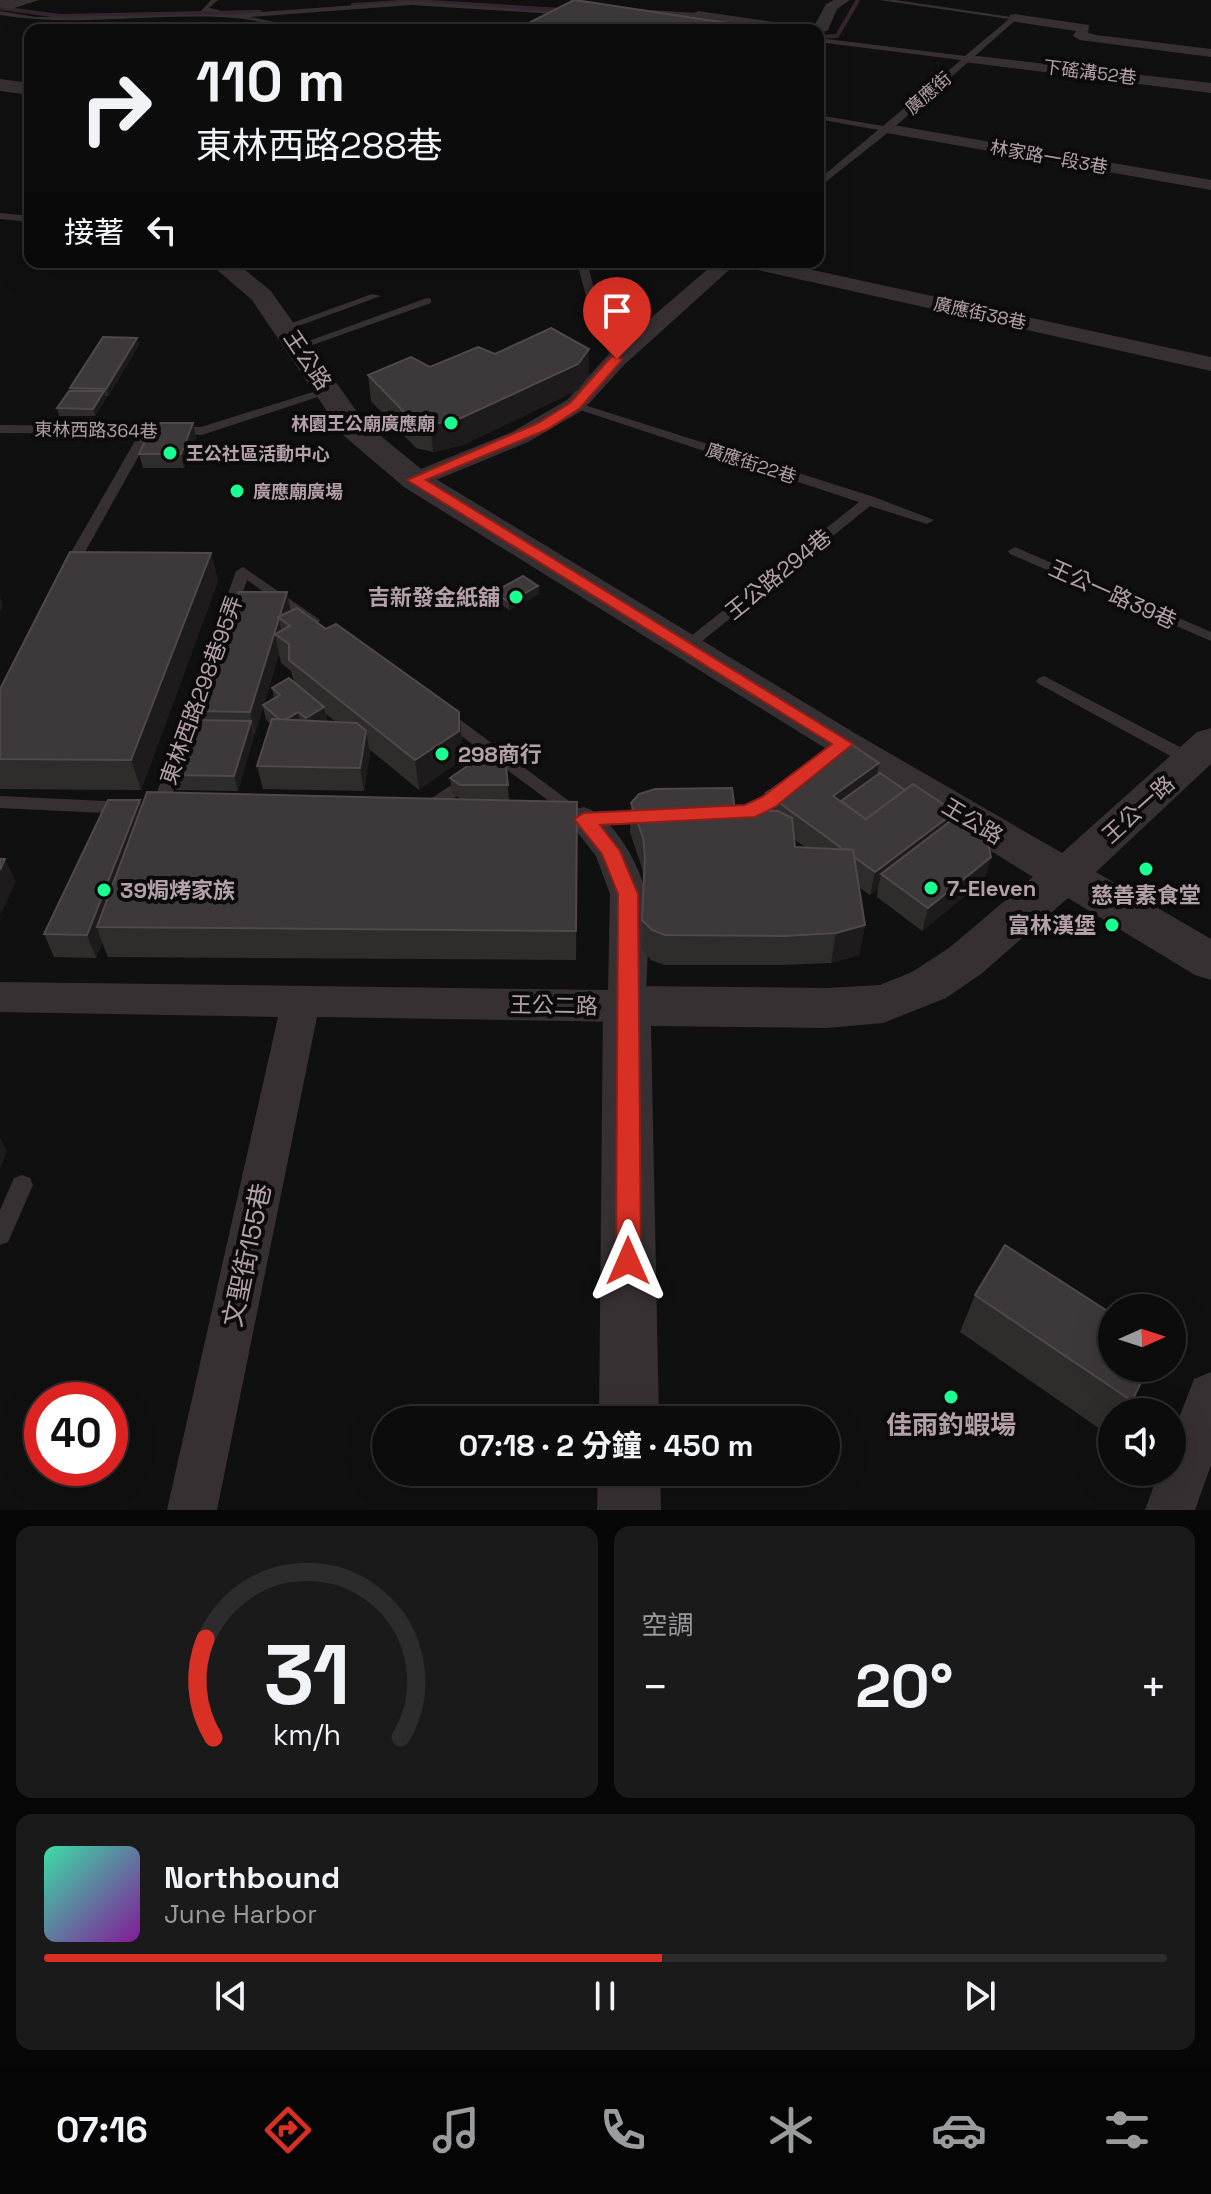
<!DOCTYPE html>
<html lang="zh-TW">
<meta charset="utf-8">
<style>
:root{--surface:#0d0c0c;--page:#1b1a1a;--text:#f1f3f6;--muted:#9a9b9d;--line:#2d2c2d;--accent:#d93025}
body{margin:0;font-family:"Space Grotesk","Noto Sans TC",sans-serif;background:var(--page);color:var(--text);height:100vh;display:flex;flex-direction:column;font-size:30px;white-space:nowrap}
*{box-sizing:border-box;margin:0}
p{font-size:26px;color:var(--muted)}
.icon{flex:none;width:44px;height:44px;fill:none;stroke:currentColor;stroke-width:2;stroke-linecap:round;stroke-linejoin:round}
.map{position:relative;height:1510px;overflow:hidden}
.drawer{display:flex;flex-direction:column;gap:16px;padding:16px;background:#070707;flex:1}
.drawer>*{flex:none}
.top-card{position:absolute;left:24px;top:24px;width:800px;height:244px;border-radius:16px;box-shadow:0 8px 32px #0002,0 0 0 2px var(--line);background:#0d0c0c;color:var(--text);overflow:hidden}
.needle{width:52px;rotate:87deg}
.fabs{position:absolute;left:1098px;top:1294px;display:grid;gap:16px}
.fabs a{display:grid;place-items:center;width:88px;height:88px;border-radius:50%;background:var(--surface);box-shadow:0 8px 32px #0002,0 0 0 2px var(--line);font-size:40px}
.speed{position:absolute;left:24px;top:1382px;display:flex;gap:16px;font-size:40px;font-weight:700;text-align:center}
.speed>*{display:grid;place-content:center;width:104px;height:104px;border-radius:50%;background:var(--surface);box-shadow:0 8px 32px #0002,0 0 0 2px var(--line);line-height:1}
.speed .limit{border:12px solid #d22;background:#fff;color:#111}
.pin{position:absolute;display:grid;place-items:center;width:68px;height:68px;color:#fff;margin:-82px -34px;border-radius:50% 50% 50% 0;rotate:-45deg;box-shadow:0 0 8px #0007}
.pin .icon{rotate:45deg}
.me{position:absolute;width:88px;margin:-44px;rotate:0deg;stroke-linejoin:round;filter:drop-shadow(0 0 6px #0008)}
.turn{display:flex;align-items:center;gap:28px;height:168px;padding:0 40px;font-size:36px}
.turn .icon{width:104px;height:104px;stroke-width:2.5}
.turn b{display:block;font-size:56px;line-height:68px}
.then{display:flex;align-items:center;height:76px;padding:0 40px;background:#0003;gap:16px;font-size:30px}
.big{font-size:60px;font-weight:700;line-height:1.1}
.drawer .widget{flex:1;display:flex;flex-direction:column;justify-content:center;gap:12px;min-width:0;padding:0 28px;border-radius:16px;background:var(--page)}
.drawer .dial{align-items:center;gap:0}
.dial svg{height:208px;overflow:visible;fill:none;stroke:var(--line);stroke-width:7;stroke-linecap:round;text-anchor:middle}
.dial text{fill:var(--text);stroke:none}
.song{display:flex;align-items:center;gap:24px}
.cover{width:96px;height:96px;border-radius:12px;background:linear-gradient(135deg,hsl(160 70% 55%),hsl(290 70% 35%))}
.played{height:8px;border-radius:4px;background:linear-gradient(90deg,var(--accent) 55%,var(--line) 55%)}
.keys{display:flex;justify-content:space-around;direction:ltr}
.heat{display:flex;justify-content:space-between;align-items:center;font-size:44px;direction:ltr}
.drawer .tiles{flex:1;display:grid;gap:16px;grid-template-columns:1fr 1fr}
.widget:last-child{grid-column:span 2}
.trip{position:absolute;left:372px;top:1406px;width:468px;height:80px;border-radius:40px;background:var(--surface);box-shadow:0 8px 32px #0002,0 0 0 2px var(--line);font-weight:700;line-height:80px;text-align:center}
.tabs{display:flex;height:128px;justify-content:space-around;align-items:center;background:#050505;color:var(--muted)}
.tabs .icon{width:56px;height:56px}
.tabs .current{color:var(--accent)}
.tabs b{font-size:36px;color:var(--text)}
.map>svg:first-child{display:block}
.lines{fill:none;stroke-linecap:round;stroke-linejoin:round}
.stream{stroke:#362531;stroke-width:4}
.service{fill:#373032;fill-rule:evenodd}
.minor{fill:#373032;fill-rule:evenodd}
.tertiary{fill:#373032;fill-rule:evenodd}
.wall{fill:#2f2c2c;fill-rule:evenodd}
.shaded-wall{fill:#1d1b1b}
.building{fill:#3d383a;stroke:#50484b;stroke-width:2}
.route{fill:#d93025;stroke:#8d1f18;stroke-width:2}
.poi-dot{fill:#1aff91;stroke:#0c0b0b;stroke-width:3}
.labels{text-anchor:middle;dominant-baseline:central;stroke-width:8;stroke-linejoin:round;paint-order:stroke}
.far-street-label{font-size:18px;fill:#b4a0a9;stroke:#0c0b0b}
.far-poi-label{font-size:18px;font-weight:bold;fill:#b4a0a9;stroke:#0c0b0b;text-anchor:start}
.street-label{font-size:22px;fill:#b4a0a9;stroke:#0c0b0b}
.poi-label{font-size:22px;font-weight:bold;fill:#b4a0a9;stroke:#0c0b0b;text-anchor:start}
.near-street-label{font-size:26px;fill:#b4a0a9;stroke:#0c0b0b}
.near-poi-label{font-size:26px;font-weight:bold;fill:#b4a0a9;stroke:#0c0b0b}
</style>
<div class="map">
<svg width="1211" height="1510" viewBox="0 0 1211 1510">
<rect width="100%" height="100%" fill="#111010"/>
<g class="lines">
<g class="stream">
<path d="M353 5 414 1 563 10"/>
<path d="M0 8 60 16 260 12"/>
<path d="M818 37 837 36 858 0"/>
</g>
<g class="service">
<path d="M211 0H218L209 8 219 10V12L201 11Z"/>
<path d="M879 0H896L1018 18 890 131 818 188V180L878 130 818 119V115L883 126 961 60 818 42V38L965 56 1009 19Z"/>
<path d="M411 1 575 13 572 15 411 5 250 17 313 30C286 30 261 20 234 18 156 12 78 28 0 15V11L36 17 235 14Z"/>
<path d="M633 9 698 13 701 15 698 17 631 12Z"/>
<path d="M0 213 30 216V222L0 219Z"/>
<path d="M577 262H587L603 323 623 359 621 361H613L593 323Z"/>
<path d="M372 294 381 296 290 329 281 327Z"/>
<path d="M427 298 431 299V303L301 349 292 347Z"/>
<path d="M329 387 335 390 333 392 202 435 151 434 76 568 69 572 62 568 139 434 0 433V425L201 427Z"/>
<path d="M575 402 874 497 934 520 927 524 870 506 691 650H681L679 647 681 644 859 502 571 407V403Z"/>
<path d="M1015 547 1211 632V641L1010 554 1008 551Z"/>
<path d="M243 567 320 620 318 623H308L247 580 167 809 165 813H153L151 809 236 571Z"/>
<path d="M1044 676 1197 756 1199 760 1197 764H1185L1039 684 1036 681 1039 678Z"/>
<path d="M445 711 450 712 585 813 650 811 656 813 658 817 656 821 650 823H575L573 819 440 720 437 716Z"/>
<path d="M469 773 477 779 475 783 429 816H417L415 812 417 808Z"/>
<path d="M780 787 786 789 788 793 786 797C767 808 746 825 723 819L721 815 723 811 744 807Z"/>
<path d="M0 796 126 802 134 808 126 814 0 808Z"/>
<path d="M22 1175 30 1178 33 1185 8 1242 0 1245V1210L14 1178Z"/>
</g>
<g class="minor">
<path d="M0 0H39L11 9 0 7Z"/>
<path d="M834 0H850L837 9 828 30 818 35V30H812L826 4Z"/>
<path d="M698 11 802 26 809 30H774L693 18 691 15Z"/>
<path d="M1015 14 1089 25 1088 33 1096 35 1211 49V57L1080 40 1073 36 1076 31 1010 21V15Z"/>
<path d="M969 55 1211 83V93L964 62V56Z"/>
<path d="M887 124 1211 180V190L881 132 879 129Z"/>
<path d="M716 262H738L625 364 583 410 528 442 424 485H406L402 480 406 475 512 432 567 400 609 354Z"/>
<path d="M739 262H776L1211 357V371L749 268Z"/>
<path d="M584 807C612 815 641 866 646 895 651 923 646 975 646 1006L641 1017 627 1022 317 1017 217 1510H167L278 1017 0 1012V982L608 990 610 894 596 856 567 819 572 810Z"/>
<path d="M1211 1372V1465L1195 1510H1145L1159 1472H1172V1436L1194 1379Z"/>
</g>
<g class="tertiary">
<path d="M0 79 30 83V95L0 91Z"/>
<path d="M208 262H235L270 290 365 423 426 473 858 735 1062 853 1197 732 1211 728V764L1096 872 1211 939V980L1195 975 1068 898 981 974 946 998 883 1023 827 1028 651 1026 659 1420H599L603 1006 610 992 627 986 827 988 880 985 912 972 949 948 1033 877 404 487 343 435 252 300Z"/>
<path d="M598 1472H660L661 1510H597Z"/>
</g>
</g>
<g class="wall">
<path d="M137 338 139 345 108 396H106V398L95 416H59L57 408 71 391 70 388Z"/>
<path d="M495 354 589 375 578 390 463 445 433 452 416 448 371 401 368 375 430 367Z"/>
<path d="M193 423 196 437 184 468H143L139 454Z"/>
<path d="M211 553 218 581 141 790 0 789V689Z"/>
<path d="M538 586 539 594 509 610 494 599V592Z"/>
<path d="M287 592 291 611 326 629 459 712 462 742 461 760 419 790 369 749 370 753 364 791 263 789 257 766 271 724 266 720 263 707 255 734H254V736L238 791 176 790 172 775 200 720 197 711ZM279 654 281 663 291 671 294 682 272 688 274 699 264 704ZM326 714 336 722H327Z"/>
<path d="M506 768 509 800 577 832 576 960 108 957 102 942 96 958 54 957 44 934 140 800 142 807 461 799 452 793 450 778Z"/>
<path d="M877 776 905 790 953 819 991 857 984 880 922 931 877 897 878 889 870 895 859 887 865 925 859 955 831 963 781 965H664L651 960 642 949 644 884 642 868 630 832 631 803 735 811H764L766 793ZM794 839 795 840 805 847H795Z"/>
<path d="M975 1295 1132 1401 1125 1412H1112V1432L1110 1436 960 1332Z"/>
</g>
<g class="shaded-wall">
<path d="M137 338 139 345 108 396 106 389Z"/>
<path d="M589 349V375L578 390 463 445 433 452 430 425Z"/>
<path d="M104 391 106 398 95 416 93 409Z"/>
<path d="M193 423 196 437 184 468 181 454Z"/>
<path d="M211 553 218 581 141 790 131 760Z"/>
<path d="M538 586 539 594 509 610V602Z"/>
<path d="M287 592 291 614 279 617Z"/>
<path d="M0 596 3 606 0 612Z"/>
<path d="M279 618 283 640 275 634 279 654 255 734 250 712Z"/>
<path d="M324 707 327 722 309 733 306 718Z"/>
<path d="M298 712 301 727 282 721Z"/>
<path d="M459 712 462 742 461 760 419 790 415 760Z"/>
<path d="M251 721 254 736 238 791 234 776Z"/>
<path d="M366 731 370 753 364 791 360 768Z"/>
<path d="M879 763 875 786 838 804 833 796Z"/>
<path d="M140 800 147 823 97 927 102 942 96 958 87 935Z"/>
<path d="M955 812 949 835 881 874 878 889 870 895 875 872Z"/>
<path d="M991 857 984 880 922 931 928 908Z"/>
<path d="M5 859 16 882 0 915V870Z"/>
<path d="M865 925 859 955 831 963 836 933Z"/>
<path d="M0 1138 7 1151 0 1169Z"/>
</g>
<g class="building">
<path d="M574 0H575L773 30H515Z"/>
<path d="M551 328 589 349 578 364 461 418 430 425 413 421 368 375 411 357 430 367 478 347 495 354Z"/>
<path d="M103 337 137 338 106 389 70 388Z"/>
<path d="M69 391H104L93 409 57 408Z"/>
<path d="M153 423H193L181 454H139Z"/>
<path d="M70 552 211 553 131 760 0 759V689Z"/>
<path d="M523 576 538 586 509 602 494 592Z"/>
<path d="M239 592H287L250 712 197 711Z"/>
<path d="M297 608 326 629 336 624 459 712V731L415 760 289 660V644L275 634 290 626 278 617Z"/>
<path d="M289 678 324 707 306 718 298 712 285 720H280L263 705 280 695 272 688Z"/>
<path d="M272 719 357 723 366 731 360 768 257 766Z"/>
<path d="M191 720 251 721 234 776 172 775Z"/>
<path d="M845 740 879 763 833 796 866 819 913 784 955 812 875 872 854 857 853 850 843 849 766 793Z"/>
<path d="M496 760 506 768 508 785H460L450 778 472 763Z"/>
<path d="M880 773 905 790 866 819 841 801Z"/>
<path d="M732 788 735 811H778L792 818 795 847 853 850 865 925 836 933 785 936 665 935 652 930 642 920 645 856 643 838 631 803 639 794 655 789Z"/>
<path d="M147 792 577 802 576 931 97 927Z"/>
<path d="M108 800H140L87 935 44 934Z"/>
<path d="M957 816 986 835 991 857 928 908 881 874Z"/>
<path d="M0 859H5L0 870Z"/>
<path d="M1005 1245 1112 1314V1368H1148L1132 1401 975 1295Z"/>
</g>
<path class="route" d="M612 356 623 359 580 408 548 429 426 480 853 744 775 807 755 817 600 825 620 851 638 894 641 1261 637 1269 628 1273 619 1269 616 1261 618 894 602 854 574 819 584 813 745 805 762 797 832 744 407 480 538 423 570 403Z"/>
<g class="poi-dot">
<circle cx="451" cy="423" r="8"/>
<circle cx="170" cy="453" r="8"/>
<circle cx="237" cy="491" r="8"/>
<circle cx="516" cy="597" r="8"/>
<circle cx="442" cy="754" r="8"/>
<circle cx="1146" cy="869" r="8"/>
<circle cx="931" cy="888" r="8"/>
<circle cx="104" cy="890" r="8"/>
<circle cx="1112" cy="925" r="8"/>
<circle cx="951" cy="1397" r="8"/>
</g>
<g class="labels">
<g class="far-street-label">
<text transform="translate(1090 72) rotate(7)">下磘溝52巷</text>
<text transform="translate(928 93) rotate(-41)">廣應街</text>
<text transform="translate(1049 157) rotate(10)">林家路一段3巷</text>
<text transform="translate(980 313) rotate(12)">廣應街38巷</text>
<text transform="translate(96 430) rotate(1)">東林西路364巷</text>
<text transform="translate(751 463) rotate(18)">廣應街22巷</text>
</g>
<g class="far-poi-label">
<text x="435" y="423" text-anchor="end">林園王公廟廣應廟</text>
<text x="186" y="453">王公社區活動中心</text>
<text x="253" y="491">廣應廟廣場</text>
</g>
<g class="street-label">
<text transform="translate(308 360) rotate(56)">王公路</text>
<text transform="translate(778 574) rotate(-39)">王公路294巷</text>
<text transform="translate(1113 594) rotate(24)">王公一路39巷</text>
<text transform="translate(201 690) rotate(-70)">東林西路298巷95弄</text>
<text transform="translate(1138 809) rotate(-42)">王公一路</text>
<text transform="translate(973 821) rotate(31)">王公路</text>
<text transform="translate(554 1005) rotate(1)">王公二路</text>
</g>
<g class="poi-label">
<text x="500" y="597" text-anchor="end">吉新發金紙舖</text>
<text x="458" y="754">298商行</text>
<text x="947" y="888">7-Eleven</text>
<text x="120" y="890">39焗烤家族</text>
<text x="1146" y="895" text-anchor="middle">慈善素食堂</text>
<text x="1096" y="925" text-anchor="end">富林漢堡</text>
</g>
<g class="near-street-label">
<text transform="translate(247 1255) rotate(-78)">文聖街155巷</text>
</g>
<g class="near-poi-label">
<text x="951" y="1425">佳雨釣蝦場</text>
</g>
</g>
</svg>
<div class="fabs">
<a><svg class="needle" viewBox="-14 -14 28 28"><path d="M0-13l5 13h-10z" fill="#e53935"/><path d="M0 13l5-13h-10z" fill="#9a9b9d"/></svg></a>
<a><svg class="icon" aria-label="sound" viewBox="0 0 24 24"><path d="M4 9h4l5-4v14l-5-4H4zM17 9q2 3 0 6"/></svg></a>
</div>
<div class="speed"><div class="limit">40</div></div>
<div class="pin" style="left:617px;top:359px;background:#d93025"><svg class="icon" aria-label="arrive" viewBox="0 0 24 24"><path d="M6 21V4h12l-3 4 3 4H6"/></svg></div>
<svg class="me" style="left:628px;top:1261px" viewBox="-20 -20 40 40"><path d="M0-17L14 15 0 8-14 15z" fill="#d93025" stroke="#fff" stroke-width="4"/></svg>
<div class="trip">07:18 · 2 分鐘 · 450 m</div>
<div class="top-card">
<div class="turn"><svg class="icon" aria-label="right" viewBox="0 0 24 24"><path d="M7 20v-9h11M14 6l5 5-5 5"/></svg><div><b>110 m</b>東林西路288巷</div></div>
<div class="then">接著<svg class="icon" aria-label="left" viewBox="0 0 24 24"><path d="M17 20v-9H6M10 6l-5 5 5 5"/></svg></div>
</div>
</div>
<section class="drawer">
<div class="tiles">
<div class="widget dial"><svg viewBox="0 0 100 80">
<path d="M14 69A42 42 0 1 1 86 69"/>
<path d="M14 69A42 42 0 0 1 11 31" stroke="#d93025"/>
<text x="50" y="56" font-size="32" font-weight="700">31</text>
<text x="50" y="72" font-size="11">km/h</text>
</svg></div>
<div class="widget"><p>空調</p>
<div class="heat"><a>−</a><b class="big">20°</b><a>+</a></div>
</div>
<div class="widget">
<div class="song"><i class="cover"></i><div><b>Northbound</b><p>June Harbor</p></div></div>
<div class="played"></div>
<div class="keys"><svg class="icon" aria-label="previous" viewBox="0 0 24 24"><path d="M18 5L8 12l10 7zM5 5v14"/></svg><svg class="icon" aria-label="pause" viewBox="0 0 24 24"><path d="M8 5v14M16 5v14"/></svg><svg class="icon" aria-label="next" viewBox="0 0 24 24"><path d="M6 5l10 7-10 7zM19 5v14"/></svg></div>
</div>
</div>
</section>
<nav class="tabs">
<b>07:16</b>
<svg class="icon current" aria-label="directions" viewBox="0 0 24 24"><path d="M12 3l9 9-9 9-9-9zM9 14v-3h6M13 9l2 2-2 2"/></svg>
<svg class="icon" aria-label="music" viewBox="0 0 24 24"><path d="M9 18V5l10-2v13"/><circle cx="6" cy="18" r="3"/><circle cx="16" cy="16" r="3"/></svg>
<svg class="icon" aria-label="phone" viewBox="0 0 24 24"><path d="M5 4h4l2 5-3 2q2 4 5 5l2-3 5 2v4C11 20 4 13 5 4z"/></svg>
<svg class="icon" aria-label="climate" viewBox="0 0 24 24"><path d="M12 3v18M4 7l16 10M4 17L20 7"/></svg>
<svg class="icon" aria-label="car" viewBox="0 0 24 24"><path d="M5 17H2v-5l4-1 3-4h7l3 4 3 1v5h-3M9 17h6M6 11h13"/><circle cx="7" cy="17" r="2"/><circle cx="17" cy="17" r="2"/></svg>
<svg class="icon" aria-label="filters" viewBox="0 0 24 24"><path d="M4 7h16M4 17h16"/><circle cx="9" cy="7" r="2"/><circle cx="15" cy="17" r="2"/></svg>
</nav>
